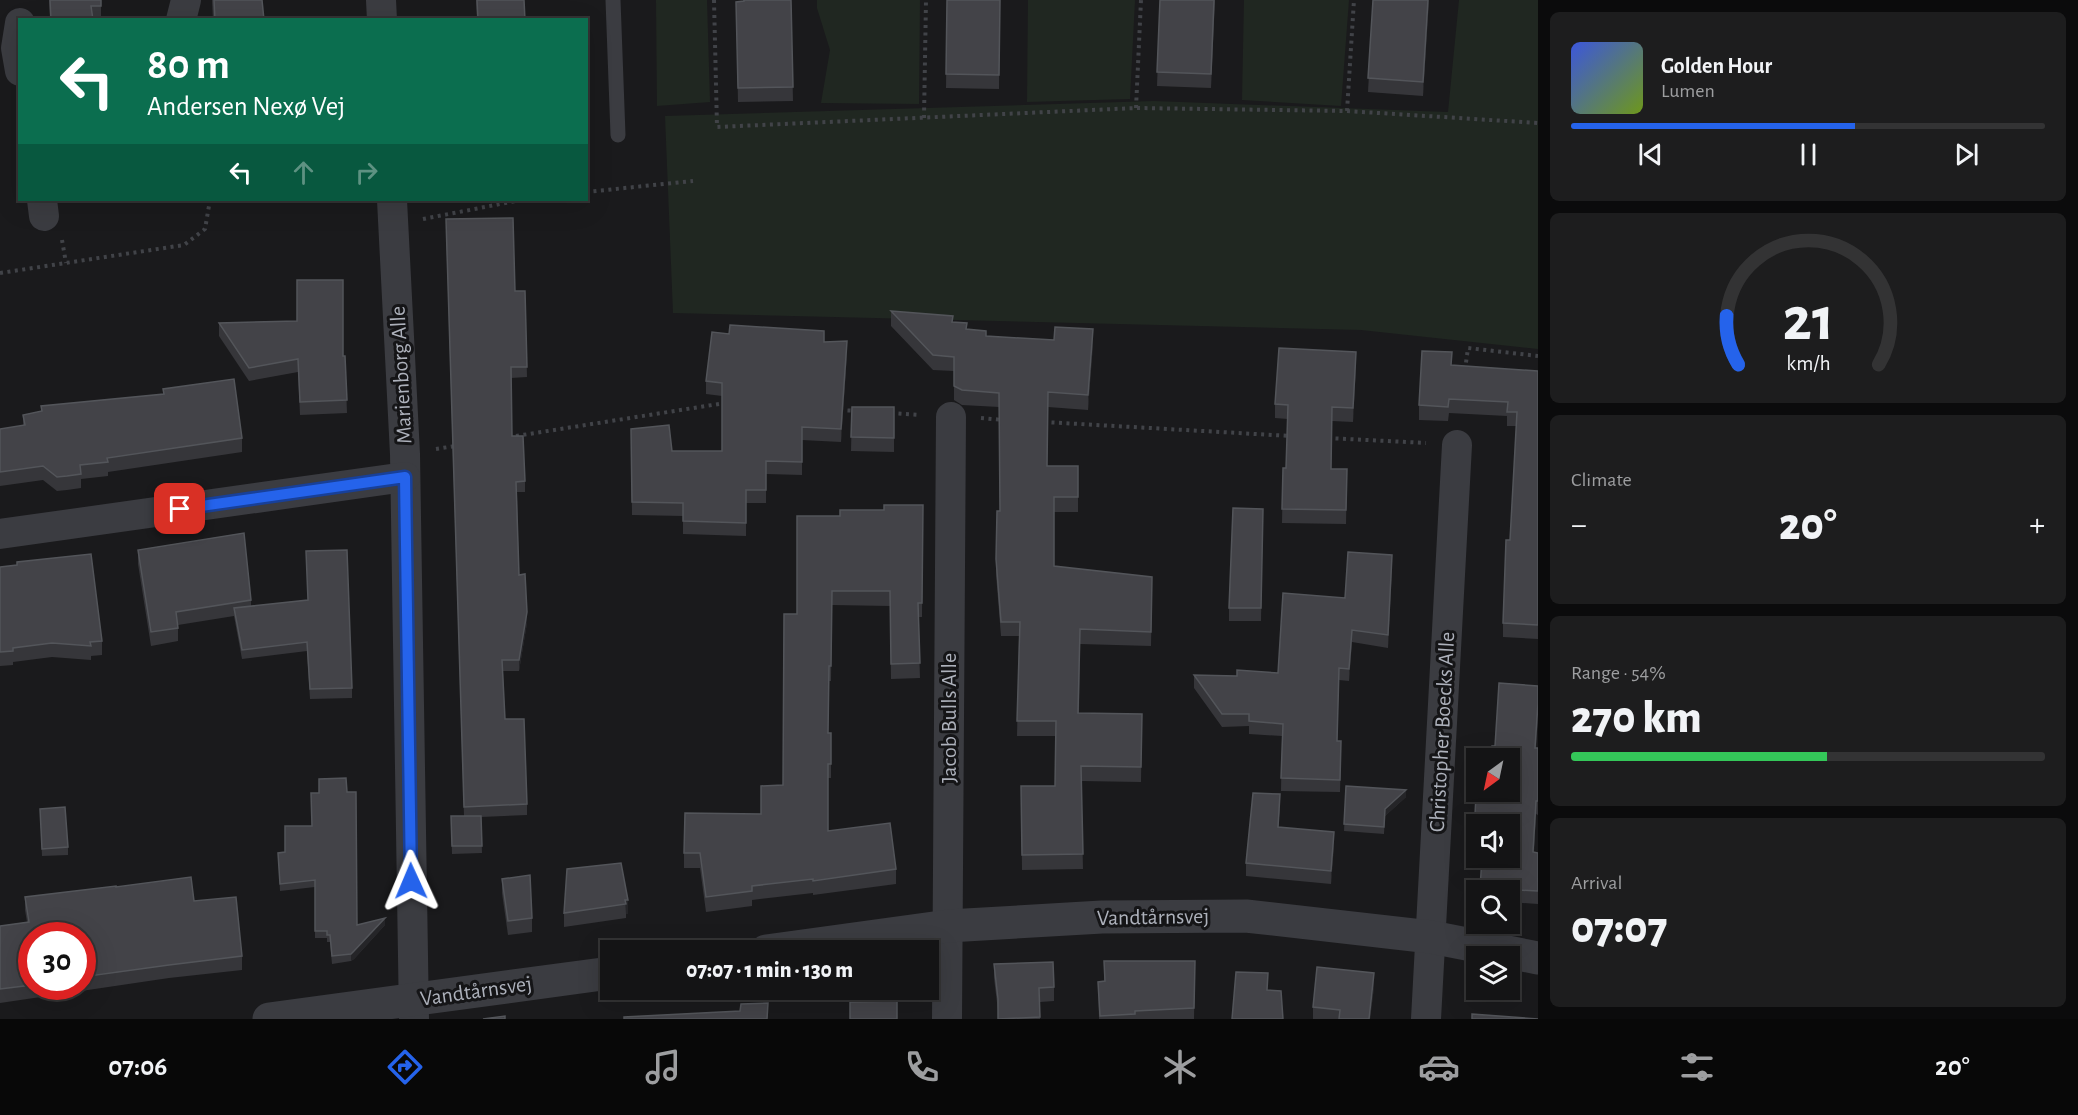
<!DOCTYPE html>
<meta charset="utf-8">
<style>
:root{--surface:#141415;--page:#1d1d1e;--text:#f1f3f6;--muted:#9d9ea0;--line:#333334;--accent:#2563eb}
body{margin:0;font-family:"Alegreya Sans",sans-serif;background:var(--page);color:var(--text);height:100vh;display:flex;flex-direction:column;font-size:22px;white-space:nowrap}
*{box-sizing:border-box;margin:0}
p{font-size:20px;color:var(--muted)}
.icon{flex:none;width:33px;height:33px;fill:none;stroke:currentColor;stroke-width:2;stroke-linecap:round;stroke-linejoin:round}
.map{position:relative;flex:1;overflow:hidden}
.sheet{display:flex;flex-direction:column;gap:12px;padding:12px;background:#0b0b0c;width:540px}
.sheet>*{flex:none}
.hud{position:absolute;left:18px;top:18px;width:570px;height:183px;border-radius:0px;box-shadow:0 6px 24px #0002,0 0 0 2px var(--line);background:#0b6e4f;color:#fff;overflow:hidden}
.needle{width:39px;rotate:213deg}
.fabs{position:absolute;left:1466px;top:748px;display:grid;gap:12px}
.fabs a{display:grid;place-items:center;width:54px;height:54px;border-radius:0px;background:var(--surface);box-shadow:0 6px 24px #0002,0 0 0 2px var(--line);font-size:30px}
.speed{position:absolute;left:18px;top:922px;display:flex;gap:12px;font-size:30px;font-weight:700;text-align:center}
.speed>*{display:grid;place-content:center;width:78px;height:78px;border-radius:50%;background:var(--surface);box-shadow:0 6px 24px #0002,0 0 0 2px var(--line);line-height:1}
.speed .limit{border:9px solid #d22;background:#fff;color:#111}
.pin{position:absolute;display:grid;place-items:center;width:51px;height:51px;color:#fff;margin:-26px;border-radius:12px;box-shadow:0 3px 9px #0006}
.me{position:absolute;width:66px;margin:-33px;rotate:359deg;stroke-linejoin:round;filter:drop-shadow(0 0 4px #0008)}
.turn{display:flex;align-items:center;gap:21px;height:126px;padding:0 30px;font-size:27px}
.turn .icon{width:78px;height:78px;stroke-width:2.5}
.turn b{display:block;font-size:42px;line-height:51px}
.lanes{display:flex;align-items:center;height:57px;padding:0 30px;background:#0003;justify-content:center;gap:30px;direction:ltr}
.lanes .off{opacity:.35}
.big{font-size:45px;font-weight:800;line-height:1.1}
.sheet .tile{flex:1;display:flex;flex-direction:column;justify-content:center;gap:9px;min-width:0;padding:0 21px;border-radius:9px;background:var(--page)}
.sheet .dial{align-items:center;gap:0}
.dial svg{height:156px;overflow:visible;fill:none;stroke:var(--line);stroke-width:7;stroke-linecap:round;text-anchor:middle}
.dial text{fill:var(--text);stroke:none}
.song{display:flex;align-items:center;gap:18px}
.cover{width:72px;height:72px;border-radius:9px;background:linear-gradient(135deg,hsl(230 70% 55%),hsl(80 70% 35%))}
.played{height:6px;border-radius:3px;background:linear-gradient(90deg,var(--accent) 60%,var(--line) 60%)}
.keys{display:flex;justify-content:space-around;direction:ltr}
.heat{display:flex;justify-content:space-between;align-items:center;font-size:33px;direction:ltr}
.charge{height:9px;border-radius:4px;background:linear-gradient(90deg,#34c759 54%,var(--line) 0)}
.trip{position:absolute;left:600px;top:940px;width:339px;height:60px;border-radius:0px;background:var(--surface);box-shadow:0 6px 24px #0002,0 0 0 2px var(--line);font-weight:800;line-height:60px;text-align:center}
.tab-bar{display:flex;height:96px;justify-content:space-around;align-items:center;background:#080808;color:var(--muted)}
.tab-bar .icon{width:42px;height:42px}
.tab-bar .current{color:var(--accent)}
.tab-bar b{font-size:27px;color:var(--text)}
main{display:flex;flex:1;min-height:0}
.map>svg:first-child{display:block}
.green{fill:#202721}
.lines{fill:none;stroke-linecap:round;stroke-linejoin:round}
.path{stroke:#414348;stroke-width:4;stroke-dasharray:3 4.5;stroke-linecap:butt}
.service{stroke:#3b3c41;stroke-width:15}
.minor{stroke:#3b3c41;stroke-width:30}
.tertiary{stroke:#3b3c41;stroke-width:33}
.wall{fill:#36363a;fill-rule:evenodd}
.shaded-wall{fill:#252528}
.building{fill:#434348;stroke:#53555a;stroke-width:1.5}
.route-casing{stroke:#184099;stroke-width:15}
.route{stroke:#2563eb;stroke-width:10}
.labels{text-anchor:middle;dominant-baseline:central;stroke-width:6;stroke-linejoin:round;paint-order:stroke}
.street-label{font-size:22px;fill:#adb1bb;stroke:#151517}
</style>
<main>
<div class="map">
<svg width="1538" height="1019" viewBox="0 0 1538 1019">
<rect width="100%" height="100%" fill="#1a1a1c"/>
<g class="green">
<path d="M656 0H707L710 102 657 106Z"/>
<path d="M817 0H920L919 104 821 103 830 50 817 8Z"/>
<path d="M1028 0H1135L1130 99 1027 102Z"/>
<path d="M1244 0H1349L1341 106 1242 100Z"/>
<path d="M1459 0H1538V349L1361 330 673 313 665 116 1154 101 1448 112Z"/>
</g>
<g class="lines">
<g class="path">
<path d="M714 0 717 127 1136 108 1347 111 1538 123"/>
<path d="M1136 108 1141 0"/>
<path d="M1347 111 1354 0"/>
<path d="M924 118 926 0"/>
<path d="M586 192 693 181"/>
<path d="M423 219 521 200"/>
<path d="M62 240 66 263"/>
<path d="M0 273 184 245 205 229 210 200"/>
<path d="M1465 370 1468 348 1538 356"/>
<path d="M840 410 857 411"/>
<path d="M891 413 920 415"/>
<path d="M981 418 1003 420"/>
<path d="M1044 422 1291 436"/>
<path d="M516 436 725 403"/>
<path d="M1328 438 1426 443"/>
<path d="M436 449 455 446"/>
</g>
<path class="service" d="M613 0 618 135"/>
<g class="minor">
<path d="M381 0 382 20"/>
<path d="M181 20 186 0"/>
<path d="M20 23 16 48 20 71"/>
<path d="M42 200 44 216"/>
<path d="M392 200 405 454 414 1019"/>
<path d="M0 534 405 477"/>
<path d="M947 1019 951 417"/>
<path d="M1426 1019 1457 445"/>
</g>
<g class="tertiary">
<path d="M766 951 948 926 1102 917 1246 916 1431 937 1538 958"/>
<path d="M269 1019 610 973"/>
</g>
</g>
<g class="wall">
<path d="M49 0H101V17H92L93 20H50Z"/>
<path d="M212 0H262L264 20H213Z"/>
<path d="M476 0H524L525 20H477Z"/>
<path d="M743 0H791L793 101 738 102 736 2 743 1Z"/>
<path d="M947 0H1000L999 89 946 88Z"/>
<path d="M1160 0H1215L1211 88 1157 86Z"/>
<path d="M1373 0H1429L1423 96 1368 92Z"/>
<path d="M446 229 515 291H525L527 377 511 378 512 436 525 481V492H517L519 575 527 623 519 671H503L505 719 527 804V815L481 817 482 853 452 854 451 816H464Z"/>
<path d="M891 311 953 322 967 330 986 336 1093 344 1088 410 1048 407 1047 466H1078V512H1054V566L1152 592 1151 646 1080 644 1079 713 1142 714 1141 782 1081 781 1083 869 1022 870 1021 786H1055L1056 736H1017L1019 636H1001L996 574 997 511H1000L999 407 962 405 954 400V371L933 370 891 326Z"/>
<path d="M297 321 343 356H345L347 413 300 415 298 372 249 381 219 336V323Z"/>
<path d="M824 342 847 354 841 442 802 440V475L766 474V503H746V536L683 534V516L632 515 631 429 672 451H722V396L706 394V381Z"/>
<path d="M1452 365 1538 371V639L1503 637V623L1510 540 1517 426H1507V416L1449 413 1448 421 1419 420V405Z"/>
<path d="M1356 366 1353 422 1332 421 1331 469H1347L1346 524 1282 523 1283 468H1286L1288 419 1275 418V404Z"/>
<path d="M163 389 242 438V452L108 472V476L81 479V488L67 490 57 491 43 480 0 486V429L23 426V415L41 411V406L163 395Z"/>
<path d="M852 407H894V452L851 451Z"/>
<path d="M923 505 922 617H918L920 678 891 679 890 606 832 605 831 681H829L828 733H831V778H828V831L896 869V884L813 895V893L752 900V906L706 912 700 868H684V853L761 814 783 785 797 614 840 516Z"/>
<path d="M1263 509 1261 621H1229V608Z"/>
<path d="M138 550 251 600V606L307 600 352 688V698L310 699 307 651 242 659 234 616 178 625V641L151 646 138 564Z"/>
<path d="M0 567 102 641V655L91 656V660L52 657 13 662V665L0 666Z"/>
<path d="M1392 568 1388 648 1352 642 1349 681 1339 680 1337 741 1341 754 1340 792 1281 791 1282 736 1249 734V726L1222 727 1194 688V675L1237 676 1278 673 1345 598Z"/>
<path d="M1499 683 1538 686V716L1536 748H1538V815L1536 814 1534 852 1538 853V904L1509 902V891H1480L1482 858H1509V825H1476V847H1474L1476 795 1489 796V792H1509V759H1491L1492 746H1495Z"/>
<path d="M1346 786 1406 797 1385 816 1384 834 1344 831Z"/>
<path d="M347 792 357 925H385L354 959 351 961 332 964 330 942H327V938H315V887L280 891 278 853 285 852Z"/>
<path d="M1280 808 1278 827 1334 845 1331 884 1246 876V863Z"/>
<path d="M40 809 68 847V855L42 856Z"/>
<path d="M621 863 628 914H626V918L564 927V913Z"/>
<path d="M502 879 532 918V932L508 935 502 893Z"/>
<path d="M116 887 194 901 242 956V970L169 978 0 1003V926L27 922 25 910V897ZM32 936H82V987H32Z"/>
<path d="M1104 961H1195L1194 1019H1099L1098 982 1104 981Z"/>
<path d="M994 964 1054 987V1001L1040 1002V1019H998V1011L994 978Z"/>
<path d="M1374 987 1370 1019H1313V1007Z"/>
</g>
<g class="shaded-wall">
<path d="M1428 0H1429L1423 96V82Z"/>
<path d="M1093 329V344L1088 410V395Z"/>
<path d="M847 341V354L841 442V429Z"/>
<path d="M1356 352V366L1353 422V408Z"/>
<path d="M1392 555V568L1388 648V635Z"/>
<path d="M527 612V623L519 671V660Z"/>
<path d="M1352 630V642L1349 681V669Z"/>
<path d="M1538 703V716L1535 761V748Z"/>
<path d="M1406 790V797L1385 816 1384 834 1385 809Z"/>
<path d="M1536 801V814L1533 865V852Z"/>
<path d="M1334 832V845L1331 884V871Z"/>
<path d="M625 900H628V914H626Z"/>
<path d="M385 918V925L354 959 351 961V954Z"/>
<path d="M1374 973V987L1370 1019H1369Z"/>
</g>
<g class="building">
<path d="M50 0H101V6H91L93 20H51Z"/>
<path d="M214 0H262L264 20H215Z"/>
<path d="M477 0H524L525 20H478Z"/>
<path d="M744 0H791L793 87 738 88 736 2 744 1Z"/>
<path d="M947 0H1000L999 75 946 74Z"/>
<path d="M1160 0H1214L1211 74 1157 72Z"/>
<path d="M1373 0H1428L1423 82 1368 78Z"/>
<path d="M513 218 515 291H525L527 367H511L512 436H523L525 481 516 482 519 575 525 574 527 612 519 660H502L505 719H524L527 804 464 807 446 219Z"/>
<path d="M297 280H343V356H345L347 400 300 402 298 359 249 368 219 323 297 321Z"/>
<path d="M891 311 953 316 952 322 967 323 966 329 986 331V336L1054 340 1055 327 1093 329 1088 395 1048 392 1047 466H1078V497H1054V566L1152 577 1151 632 1080 629 1078 713 1142 714 1141 767 1081 766 1083 854 1022 855 1021 786H1055L1056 721H1017L1020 622H1001L996 559 997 511H1000L999 393 962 390 954 386V357L933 355Z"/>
<path d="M730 325 824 331V342L847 341 841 429 802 427V462L766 461V490H746V523L683 521V503L632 502 631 429 669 425 672 451H722V383L706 381 712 332 729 334Z"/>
<path d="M1279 348 1356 352 1353 408 1332 407 1331 469H1347L1346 510 1282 509 1283 468H1286L1288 405 1275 404Z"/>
<path d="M1422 351 1452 352 1451 365 1538 371V625L1503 623 1506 540H1510L1517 412H1507L1508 402 1449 399 1448 407 1419 405Z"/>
<path d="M234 379 242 438 107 458 108 462 80 465 81 474 67 476 57 477 43 466 0 472V429L25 425 23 415 42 411 41 406 164 394 163 389Z"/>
<path d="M852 407H894V438L851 437Z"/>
<path d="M884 505H923L922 603H918L920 663 891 664 890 591H832L831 666H829L828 733H831V764H828V831L890 823 896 869 813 881V879L752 886V891L706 897 700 853H684L685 813 761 814V786L783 785 784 614H797V516H840V510H884Z"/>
<path d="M1233 508 1263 509 1261 608H1229Z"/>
<path d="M244 533 251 600 176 612 178 628 151 632 138 550Z"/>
<path d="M347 550 352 688 310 689 307 642 242 650 234 608 308 600 306 551Z"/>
<path d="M1348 552 1392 555 1388 635 1352 630 1349 669 1339 668 1337 741H1341L1340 780 1281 778 1283 724 1249 721V714H1222L1194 675 1237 676V670L1278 673 1283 593 1345 598Z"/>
<path d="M91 554 102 641 90 642 91 646 52 643 13 648V651L0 652V567L17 565V562Z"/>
<path d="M1499 683 1538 686V703L1535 748H1538V801H1536L1533 852 1538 853V891L1480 888 1482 858H1509V825H1476V834H1474L1476 795 1489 796V792H1509V759H1491L1492 746H1495Z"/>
<path d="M346 778 347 792H356L357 925 385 918 354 951 351 954 332 956 330 935H327V931H315V880L280 884 278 853 285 852V826H312L311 793H319V779Z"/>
<path d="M1346 786 1406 790 1385 809 1384 827 1344 824Z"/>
<path d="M1253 793 1280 794 1278 827 1334 832 1331 871 1246 863Z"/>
<path d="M65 807 68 847 42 849 40 809Z"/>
<path d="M451 816H481L482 846H452Z"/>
<path d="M621 863 628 900H625L626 904 564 913 567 869Z"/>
<path d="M530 875 532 918 508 921 502 879Z"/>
<path d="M191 877 194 901 236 897 242 956 169 965 82 977V936H32V985L0 989V926L29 922 25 897 116 886V887Z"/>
<path d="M1104 961H1195L1194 1008 1135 1011V1014L1100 1016 1098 982 1105 981Z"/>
<path d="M1053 962 1054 987 1039 988 1040 1017 998 1019V999L994 964Z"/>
<path d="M1317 967 1374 973 1369 1019H1339L1340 1010 1313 1007Z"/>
<path d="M1236 972 1268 973 1267 990 1281 991 1283 1019H1232Z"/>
<path d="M897 1001V1019H850V1002Z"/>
<path d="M768 1003 767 1019H624V1017L740 1011 741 1004Z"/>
<path d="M1472 1014 1538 1019H1472Z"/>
<path d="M505 1016V1019H483Z"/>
</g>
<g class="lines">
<g class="route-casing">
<path id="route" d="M180 509 405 477 411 881"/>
</g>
<use href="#route" class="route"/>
</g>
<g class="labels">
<g class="street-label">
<text transform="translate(401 375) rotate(-93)">Marienborg Alle</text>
<text transform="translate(949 718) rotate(-90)">Jacob Bulls Alle</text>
<text transform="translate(1442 732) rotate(-87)">Christopher Boecks Alle</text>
<text transform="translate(1153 917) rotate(-1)">Vandtårnsvej</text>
<text transform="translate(476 991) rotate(-8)">Vandtårnsvej</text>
</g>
</g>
</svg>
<div class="fabs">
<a><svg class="needle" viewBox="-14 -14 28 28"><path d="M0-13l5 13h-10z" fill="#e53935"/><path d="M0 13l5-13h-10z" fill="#9d9ea0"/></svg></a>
<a><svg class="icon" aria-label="sound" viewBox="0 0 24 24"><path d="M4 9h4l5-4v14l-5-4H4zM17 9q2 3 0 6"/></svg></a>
<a><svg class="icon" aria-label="search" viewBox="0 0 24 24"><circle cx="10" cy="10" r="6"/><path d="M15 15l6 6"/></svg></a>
<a><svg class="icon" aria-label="layers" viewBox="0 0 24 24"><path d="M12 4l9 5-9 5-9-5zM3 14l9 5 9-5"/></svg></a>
</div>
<div class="speed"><div class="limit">30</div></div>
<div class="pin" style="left:180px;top:509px;background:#d93025"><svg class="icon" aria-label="arrive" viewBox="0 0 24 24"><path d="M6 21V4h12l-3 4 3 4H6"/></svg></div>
<svg class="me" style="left:411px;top:881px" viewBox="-20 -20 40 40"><path d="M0-17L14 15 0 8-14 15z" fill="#2563eb" stroke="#fff" stroke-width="4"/></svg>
<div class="trip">07:07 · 1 min · 130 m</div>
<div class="hud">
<div class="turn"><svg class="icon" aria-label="left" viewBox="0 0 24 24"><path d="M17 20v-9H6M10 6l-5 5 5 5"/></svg><div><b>80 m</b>Andersen Nexø Vej</div></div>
<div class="lanes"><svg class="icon" aria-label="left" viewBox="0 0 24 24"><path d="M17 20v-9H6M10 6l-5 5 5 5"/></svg><svg class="icon off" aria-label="ahead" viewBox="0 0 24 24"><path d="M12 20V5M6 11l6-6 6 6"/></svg><svg class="icon off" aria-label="right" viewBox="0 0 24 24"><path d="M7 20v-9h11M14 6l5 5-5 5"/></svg></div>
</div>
</div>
<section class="sheet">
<div class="tile">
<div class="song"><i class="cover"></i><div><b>Golden Hour</b><p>Lumen</p></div></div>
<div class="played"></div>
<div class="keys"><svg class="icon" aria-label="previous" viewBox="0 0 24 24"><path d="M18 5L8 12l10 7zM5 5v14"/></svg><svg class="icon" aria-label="pause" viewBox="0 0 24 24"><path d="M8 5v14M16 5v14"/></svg><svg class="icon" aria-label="next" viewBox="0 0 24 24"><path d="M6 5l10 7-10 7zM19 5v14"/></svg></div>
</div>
<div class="tile dial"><svg viewBox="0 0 100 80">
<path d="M14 69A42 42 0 1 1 86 69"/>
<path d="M14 69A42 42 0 0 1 8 44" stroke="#2563eb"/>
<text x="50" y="56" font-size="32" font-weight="700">21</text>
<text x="50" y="72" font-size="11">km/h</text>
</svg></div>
<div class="tile"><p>Climate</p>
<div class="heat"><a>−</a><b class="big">20°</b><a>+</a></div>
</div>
<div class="tile"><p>Range · 54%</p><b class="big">270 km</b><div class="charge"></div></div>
<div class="tile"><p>Arrival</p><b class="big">07:07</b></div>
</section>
</main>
<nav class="tab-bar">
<b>07:06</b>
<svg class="icon current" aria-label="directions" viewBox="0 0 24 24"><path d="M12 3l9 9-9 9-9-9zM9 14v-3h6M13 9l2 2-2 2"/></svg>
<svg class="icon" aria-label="music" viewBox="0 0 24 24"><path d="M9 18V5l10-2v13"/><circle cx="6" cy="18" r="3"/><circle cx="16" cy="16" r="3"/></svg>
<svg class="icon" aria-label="phone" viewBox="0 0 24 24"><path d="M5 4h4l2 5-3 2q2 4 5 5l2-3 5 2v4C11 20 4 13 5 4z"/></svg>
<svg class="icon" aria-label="climate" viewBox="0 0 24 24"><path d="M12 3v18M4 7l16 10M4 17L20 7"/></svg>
<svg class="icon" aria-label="car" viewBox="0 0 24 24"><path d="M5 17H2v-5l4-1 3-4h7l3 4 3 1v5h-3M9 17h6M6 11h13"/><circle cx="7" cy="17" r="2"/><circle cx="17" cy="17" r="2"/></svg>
<svg class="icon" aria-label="filters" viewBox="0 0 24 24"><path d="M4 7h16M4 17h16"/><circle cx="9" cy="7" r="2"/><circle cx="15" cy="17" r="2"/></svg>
<b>20°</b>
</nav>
